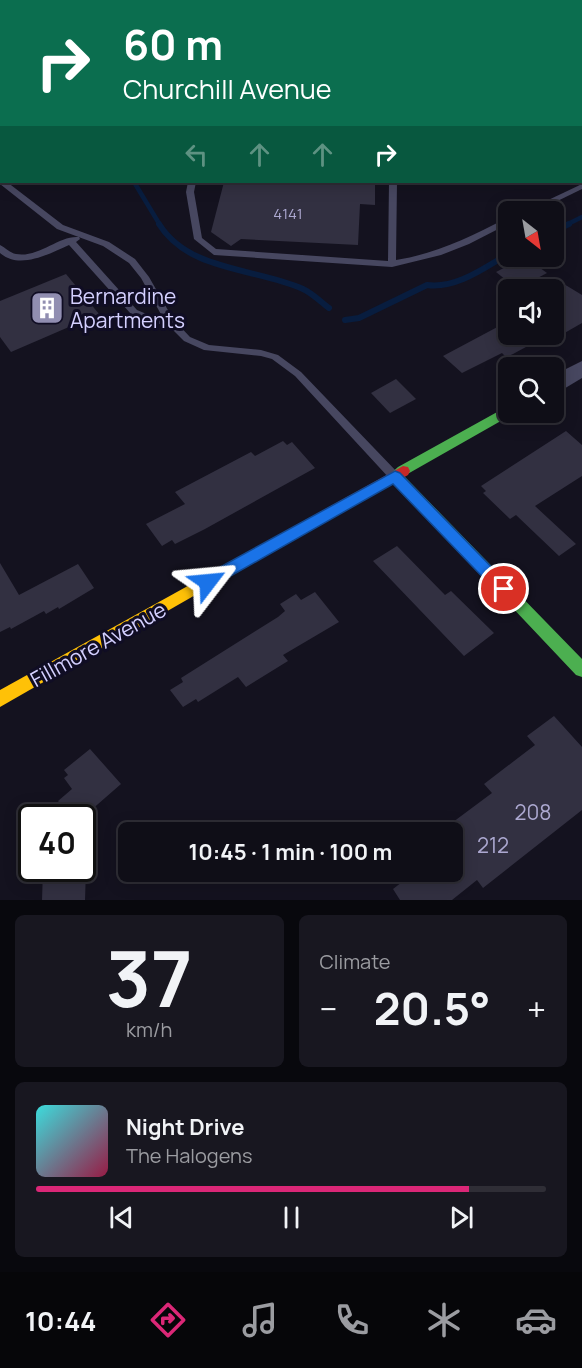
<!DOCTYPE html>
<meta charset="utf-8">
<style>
:root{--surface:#0f0e17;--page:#181720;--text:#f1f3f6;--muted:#9b9ca1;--line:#2f2e36;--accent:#db2777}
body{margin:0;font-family:Manrope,sans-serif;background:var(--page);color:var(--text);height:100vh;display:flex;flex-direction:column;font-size:22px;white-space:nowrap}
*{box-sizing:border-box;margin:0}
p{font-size:20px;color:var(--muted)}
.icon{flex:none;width:33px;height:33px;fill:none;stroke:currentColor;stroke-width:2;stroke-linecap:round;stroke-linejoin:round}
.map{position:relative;height:900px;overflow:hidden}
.side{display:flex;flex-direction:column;gap:15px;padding:15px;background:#08080d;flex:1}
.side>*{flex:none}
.hud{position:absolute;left:0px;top:0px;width:582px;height:183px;box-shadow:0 3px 15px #0003,0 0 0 2px var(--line);background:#0b6e4f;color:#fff;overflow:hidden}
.needle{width:39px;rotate:149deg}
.buttons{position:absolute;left:498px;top:201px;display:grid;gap:12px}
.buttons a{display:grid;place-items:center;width:66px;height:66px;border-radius:9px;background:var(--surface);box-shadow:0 3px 15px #0003,0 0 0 2px var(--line);font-size:30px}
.speed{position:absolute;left:18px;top:804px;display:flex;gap:12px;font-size:30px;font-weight:700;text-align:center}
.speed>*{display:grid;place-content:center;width:78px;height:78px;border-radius:50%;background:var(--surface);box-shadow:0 3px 15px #0003,0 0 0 2px var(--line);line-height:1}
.speed .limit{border:3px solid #111;border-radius:9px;background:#fff;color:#111}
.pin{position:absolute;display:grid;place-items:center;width:51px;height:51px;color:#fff;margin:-26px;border:3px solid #fff;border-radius:50%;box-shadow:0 2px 6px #0007}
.me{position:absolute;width:66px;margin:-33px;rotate:61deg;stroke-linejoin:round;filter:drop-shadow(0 0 4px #0008)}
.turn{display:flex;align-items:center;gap:21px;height:126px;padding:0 24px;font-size:27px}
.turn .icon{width:78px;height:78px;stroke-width:2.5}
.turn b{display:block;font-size:42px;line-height:51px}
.lanes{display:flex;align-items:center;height:57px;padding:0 24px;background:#0003;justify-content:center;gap:30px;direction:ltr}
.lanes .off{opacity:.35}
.big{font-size:45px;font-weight:700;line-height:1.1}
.side .widget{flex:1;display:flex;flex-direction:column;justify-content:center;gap:9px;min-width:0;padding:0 21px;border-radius:9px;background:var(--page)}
.side .dial{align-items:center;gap:0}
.dial b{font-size:78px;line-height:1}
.song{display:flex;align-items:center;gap:18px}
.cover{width:72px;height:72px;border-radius:9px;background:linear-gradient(135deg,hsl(180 70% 55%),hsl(340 70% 35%))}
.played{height:6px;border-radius:3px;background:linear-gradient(90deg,var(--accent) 85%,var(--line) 85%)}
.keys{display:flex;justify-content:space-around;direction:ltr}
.heat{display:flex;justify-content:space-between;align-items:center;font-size:33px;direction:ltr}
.side .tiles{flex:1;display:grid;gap:15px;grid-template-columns:1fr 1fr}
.widget:last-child{grid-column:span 2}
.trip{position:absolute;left:118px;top:822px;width:345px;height:60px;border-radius:9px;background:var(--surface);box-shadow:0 3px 15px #0003,0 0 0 2px var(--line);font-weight:700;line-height:60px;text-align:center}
.menu{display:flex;height:96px;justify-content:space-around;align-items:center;background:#060609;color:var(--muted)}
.menu .icon{width:42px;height:42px}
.menu .on{color:var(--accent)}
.menu b{font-size:27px;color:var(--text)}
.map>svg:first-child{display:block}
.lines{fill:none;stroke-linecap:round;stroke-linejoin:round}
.stream-far1{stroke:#081d3f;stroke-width:4.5}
.stream{stroke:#081d3f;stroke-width:6}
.building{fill:#323041}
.lane{fill:#474760;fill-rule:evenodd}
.street{fill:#474760;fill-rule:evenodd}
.fast{fill:#4caf50;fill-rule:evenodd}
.slow{fill:#ffc107;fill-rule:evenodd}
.jam{fill:#c62828;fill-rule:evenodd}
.route{fill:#1a73e8;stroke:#114b97;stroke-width:1.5}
.labels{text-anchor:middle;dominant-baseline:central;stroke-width:6;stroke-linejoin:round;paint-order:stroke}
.far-number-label{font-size:15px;fill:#aca8d0}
.poi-label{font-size:21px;fill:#d4d0ff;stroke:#100d24;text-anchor:start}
.street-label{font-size:21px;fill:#d4d0ff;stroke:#100d24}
.near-number-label{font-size:21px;fill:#aca8d0}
</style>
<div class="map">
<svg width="582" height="900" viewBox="0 0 582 900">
<rect width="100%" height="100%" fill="#14121f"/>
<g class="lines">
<g class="stream-far1">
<path d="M134 182 160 225"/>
<path d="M566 225 582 217"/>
</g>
<g class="stream">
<path d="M159 224C189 272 257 268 303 289 312 293 321 302 329 308"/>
<path d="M554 231 569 224"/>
<path d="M345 320 359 318 427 285C456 289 484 268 508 254"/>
</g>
</g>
<g class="building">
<path d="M224 182H375V205L360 204 358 245 241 239 231 246 211 232Z"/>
<path d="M525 257 547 273 517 289 496 272Z"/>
<path d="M66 274 99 314 11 352 0 337V301Z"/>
<path d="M554 278 582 295V323L554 339Z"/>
<path d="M503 324 508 328V334H550L513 354 506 357 502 353 462 373 443 356Z"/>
<path d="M396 379 416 399 390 413 371 393Z"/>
<path d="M566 431 582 445V476L535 506 576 544 559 556 516 515 510 519 483 493 486 491 481 486Z"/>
<path d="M283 441 287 445 292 442 315 468 205 529 175 544 172 540 162 546 146 524 185 504 175 492 251 452 255 456Z"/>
<path d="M397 546 445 595 451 591 494 633 464 656 373 561Z"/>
<path d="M0 563 19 595 78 564 94 588 59 609 58 607 46 614 44 611 11 629 10 627 0 632Z"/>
<path d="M315 592 339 622 283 655 288 661 246 687 238 677 198 702 196 699 183 707 170 690 183 682 181 678 278 617 285 611 280 604 296 594 301 600Z"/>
<path d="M554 716 582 747V810L483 888 477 880 452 900H400L393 889 415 872H453V832H448L445 828 492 793 484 784 535 745 527 736Z"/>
<path d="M90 749 121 784 82 818H71L58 801 72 789 64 778 68 775 64 770Z"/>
<path d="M43 868H86L85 900H42Z"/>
</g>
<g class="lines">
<g class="lane">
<path d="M326 0H333L325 2Z"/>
<path d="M503 0H510L502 2Z"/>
<path d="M535 0H542L543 2H536Z"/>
<rect x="580" y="35" width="2" height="6"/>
<rect x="580" y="143" width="2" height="5"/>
<path d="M0 180 7 182 63 225 109 242 135 259 149 277 173 319 190 337 209 345 261 350 278 355 301 372 398 473 399 476 398 479H390L295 376 272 359 261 356 204 350 184 341 167 324H155L131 314 69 245C49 254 19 270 0 253V245C6 248 10 253 16 254 39 258 59 235 79 237L80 239 76 242 137 310 156 318H163L141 278 129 263 103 246 57 229 0 184Z"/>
<path d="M188 182H196L194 192 202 238 216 249 388 261 389 182H397L396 260C435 254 470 237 505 219H508V224L469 244 441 255 392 267 214 255 194 239 186 192Z"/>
<path d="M582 184V189L535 212H523Z"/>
</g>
<g class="street">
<path d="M37 0H55L36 2Z"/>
<rect x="0" y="10" width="2" height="8"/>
<path d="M582 361V378L562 390 554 393V375Z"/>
</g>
<path class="fast" d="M508 406V412H514L513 414 404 476 582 659V677L576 675 388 476 398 467Z"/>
<path class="slow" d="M213 572 218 574 220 578 218 582 0 707V690Z"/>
<path class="jam" d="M403 466 408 467 410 471 408 475 218 582 213 584 208 582 206 578 208 574Z"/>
</g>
<path class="route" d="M395 471 400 473 509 585 512 589 509 594 504 596 499 594 393 484 213 586 208 588 202 586 200 582 202 577Z"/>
<defs>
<g id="building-square" transform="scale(1.725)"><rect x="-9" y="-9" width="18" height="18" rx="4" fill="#918eb1" stroke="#100d24"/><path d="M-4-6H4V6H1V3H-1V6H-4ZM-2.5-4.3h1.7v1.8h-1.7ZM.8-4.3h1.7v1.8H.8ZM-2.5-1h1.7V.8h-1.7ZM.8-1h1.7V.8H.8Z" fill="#fff"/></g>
</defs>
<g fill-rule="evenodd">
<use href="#building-square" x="47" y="308"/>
</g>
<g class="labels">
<g class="far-number-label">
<text x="288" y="213">4141</text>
</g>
<g class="poi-label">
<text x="70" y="296">Bernardine<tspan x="70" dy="24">Apartments</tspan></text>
</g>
<g class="street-label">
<text transform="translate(98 644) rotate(-29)">Fillmore Avenue</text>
</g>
<g class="near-number-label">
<text x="533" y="812">208</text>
<text x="493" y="845">212</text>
</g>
</g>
</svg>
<div class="buttons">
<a><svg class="needle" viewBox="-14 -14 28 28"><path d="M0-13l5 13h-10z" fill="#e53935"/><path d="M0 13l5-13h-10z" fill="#9b9ca1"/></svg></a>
<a><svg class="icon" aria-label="sound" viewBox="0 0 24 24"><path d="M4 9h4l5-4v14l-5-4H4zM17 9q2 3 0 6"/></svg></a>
<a><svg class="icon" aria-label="search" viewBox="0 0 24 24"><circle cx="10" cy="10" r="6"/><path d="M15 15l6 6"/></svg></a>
</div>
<div class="speed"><div class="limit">40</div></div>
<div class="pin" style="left:504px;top:589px;background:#d93025"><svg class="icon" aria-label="arrive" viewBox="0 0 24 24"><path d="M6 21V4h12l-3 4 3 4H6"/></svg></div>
<svg class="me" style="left:208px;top:582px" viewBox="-20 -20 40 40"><path d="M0-17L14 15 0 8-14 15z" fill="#1a73e8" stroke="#fff" stroke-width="4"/></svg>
<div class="trip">10:45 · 1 min · 100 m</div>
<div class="hud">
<div class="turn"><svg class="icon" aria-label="right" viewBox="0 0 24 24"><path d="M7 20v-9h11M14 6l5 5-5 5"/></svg><div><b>60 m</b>Churchill Avenue</div></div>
<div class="lanes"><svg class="icon off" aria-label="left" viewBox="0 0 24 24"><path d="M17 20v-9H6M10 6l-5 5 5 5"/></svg><svg class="icon off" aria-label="ahead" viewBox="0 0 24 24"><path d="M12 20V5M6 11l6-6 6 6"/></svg><svg class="icon off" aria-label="ahead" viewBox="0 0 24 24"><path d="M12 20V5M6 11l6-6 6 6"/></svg><svg class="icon" aria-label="right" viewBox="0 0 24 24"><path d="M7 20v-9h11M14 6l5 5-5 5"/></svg></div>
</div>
</div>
<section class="side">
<div class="tiles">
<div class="widget dial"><b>37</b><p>km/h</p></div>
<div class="widget"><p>Climate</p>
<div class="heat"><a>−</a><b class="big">20.5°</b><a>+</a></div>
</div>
<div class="widget">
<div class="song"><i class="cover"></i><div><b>Night Drive</b><p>The Halogens</p></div></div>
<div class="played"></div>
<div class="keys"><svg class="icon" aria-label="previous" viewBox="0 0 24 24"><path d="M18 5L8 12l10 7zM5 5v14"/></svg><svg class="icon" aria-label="pause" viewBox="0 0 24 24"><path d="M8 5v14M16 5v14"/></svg><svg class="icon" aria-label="next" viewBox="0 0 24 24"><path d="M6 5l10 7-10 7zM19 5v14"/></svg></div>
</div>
</div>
</section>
<nav class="menu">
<b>10:44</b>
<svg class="icon on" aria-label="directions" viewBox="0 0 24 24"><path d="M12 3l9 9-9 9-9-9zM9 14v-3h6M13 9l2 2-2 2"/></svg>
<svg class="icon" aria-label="music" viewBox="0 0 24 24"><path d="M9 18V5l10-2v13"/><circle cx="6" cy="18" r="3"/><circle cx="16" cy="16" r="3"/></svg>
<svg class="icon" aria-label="phone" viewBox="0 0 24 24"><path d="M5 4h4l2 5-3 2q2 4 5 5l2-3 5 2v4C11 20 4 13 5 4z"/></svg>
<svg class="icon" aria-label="climate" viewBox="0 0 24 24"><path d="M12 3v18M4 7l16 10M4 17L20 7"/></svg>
<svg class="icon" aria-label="car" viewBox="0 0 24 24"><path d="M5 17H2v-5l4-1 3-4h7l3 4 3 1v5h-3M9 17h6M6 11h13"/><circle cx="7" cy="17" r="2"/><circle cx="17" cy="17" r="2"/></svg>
</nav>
